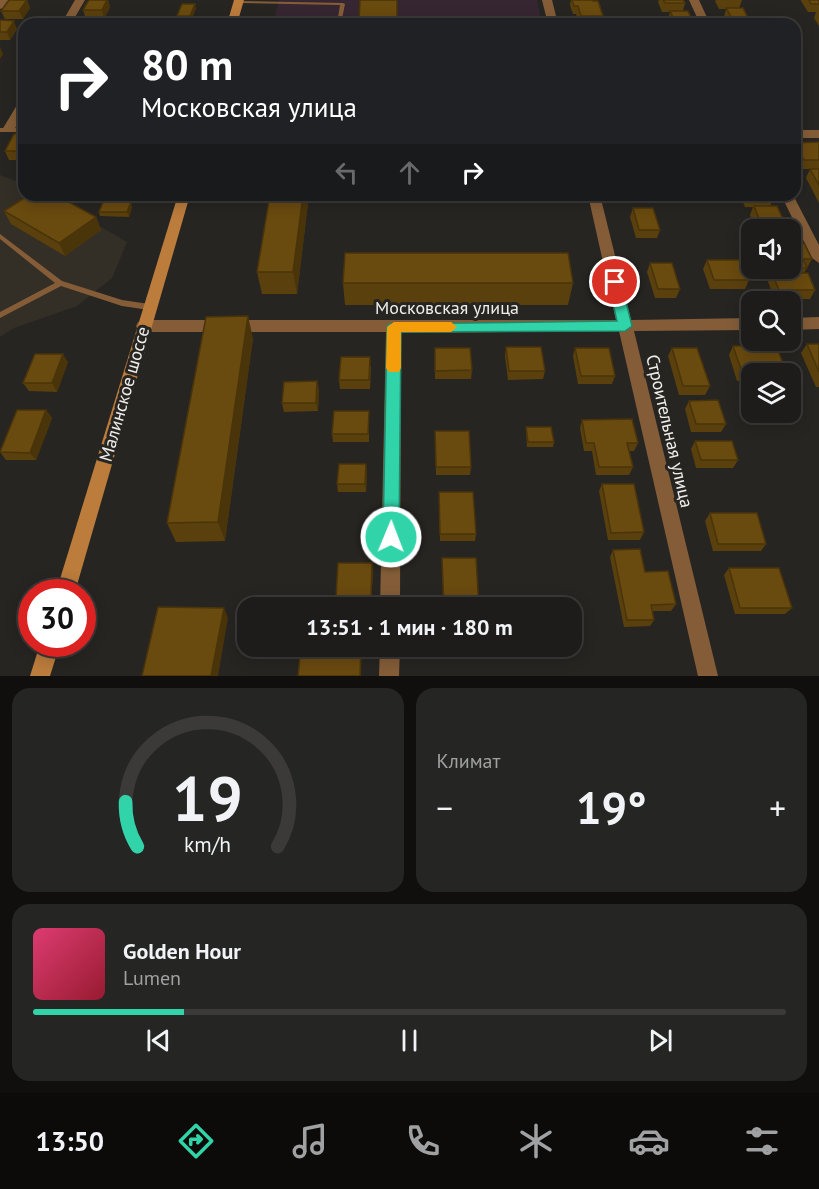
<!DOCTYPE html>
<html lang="ru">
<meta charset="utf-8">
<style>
:root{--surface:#1d1c1a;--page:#252523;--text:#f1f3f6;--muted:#a0a1a2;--line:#3b3a39;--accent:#31d4a9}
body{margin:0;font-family:"PT Sans",sans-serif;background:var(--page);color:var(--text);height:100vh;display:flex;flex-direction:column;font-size:22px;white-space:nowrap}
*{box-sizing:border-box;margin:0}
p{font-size:20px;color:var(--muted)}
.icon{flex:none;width:33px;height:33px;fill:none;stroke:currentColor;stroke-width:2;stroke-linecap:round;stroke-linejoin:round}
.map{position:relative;height:676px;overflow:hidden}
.details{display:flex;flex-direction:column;gap:12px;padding:12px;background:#100f0e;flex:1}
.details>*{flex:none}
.banner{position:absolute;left:18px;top:18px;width:783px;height:183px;border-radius:18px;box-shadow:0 3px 15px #0003,0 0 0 2px var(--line);background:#202124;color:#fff;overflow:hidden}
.buttons{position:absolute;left:741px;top:219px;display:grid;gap:12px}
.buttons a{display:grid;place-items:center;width:60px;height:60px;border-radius:12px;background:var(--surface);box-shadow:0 3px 15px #0003,0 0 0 2px var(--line);font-size:30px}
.speed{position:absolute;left:18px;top:579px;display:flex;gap:12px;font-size:30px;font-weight:700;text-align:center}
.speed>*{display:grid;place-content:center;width:78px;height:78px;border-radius:50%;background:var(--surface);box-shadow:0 3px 15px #0003,0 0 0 2px var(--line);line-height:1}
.speed .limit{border:9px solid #d22;background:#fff;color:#111}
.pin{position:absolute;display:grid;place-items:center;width:51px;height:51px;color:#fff;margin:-26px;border:3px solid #fff;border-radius:50%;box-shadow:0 2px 6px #0007}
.me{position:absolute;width:66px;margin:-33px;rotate:1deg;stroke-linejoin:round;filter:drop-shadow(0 0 4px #0008)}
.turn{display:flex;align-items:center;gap:21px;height:126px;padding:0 24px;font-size:27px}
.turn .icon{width:78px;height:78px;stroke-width:2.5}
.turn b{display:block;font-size:42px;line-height:51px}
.lanes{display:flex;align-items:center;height:57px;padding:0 24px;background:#0003;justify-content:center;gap:30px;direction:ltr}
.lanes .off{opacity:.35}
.big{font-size:45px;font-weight:800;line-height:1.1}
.details .widget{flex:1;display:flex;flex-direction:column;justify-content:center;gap:9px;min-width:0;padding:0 21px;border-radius:18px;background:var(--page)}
.details .dial{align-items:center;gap:0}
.dial svg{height:156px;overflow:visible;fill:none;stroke:var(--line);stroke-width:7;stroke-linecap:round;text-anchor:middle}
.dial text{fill:var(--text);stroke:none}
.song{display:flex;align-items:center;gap:18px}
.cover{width:72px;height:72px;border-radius:9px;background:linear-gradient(135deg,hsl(340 70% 55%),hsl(350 70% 35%))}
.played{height:6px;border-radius:3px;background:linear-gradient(90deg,var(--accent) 20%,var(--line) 20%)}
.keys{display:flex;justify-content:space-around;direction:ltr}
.heat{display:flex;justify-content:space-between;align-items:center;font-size:33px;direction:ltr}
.details .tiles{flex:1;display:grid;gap:12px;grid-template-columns:1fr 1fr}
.widget:last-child{grid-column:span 2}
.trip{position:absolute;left:237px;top:597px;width:345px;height:60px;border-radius:18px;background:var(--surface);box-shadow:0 3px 15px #0003,0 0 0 2px var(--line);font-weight:800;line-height:60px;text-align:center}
.dock{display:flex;height:96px;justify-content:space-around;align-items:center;background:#0c0b0a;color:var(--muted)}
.dock .icon{width:42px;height:42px}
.dock .on{color:var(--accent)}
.dock b{font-size:27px;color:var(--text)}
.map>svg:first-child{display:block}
.built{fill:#332e26}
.education{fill:#362631}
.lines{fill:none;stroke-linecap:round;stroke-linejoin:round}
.service{fill:#845d38;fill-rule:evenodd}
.minor{fill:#845d38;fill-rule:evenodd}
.secondary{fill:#bb7c3c;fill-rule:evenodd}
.wall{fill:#5a400d}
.shaded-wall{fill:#4a340a}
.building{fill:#694a0f;stroke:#4a340a;stroke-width:1.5}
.route{fill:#31d4a9;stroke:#208a6e;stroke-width:1.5}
.slow{fill:#f59e0b}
.labels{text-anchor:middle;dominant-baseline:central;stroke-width:6;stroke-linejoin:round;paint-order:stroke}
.street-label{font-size:18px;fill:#f1efed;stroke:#272522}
</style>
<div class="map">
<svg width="819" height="676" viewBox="0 0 819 676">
<rect width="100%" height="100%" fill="#272522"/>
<path class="built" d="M0 175 24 184V195H46L127 242 112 278 77 306 14 328 0 337Z"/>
<path class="education" d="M279 0H537L542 24H273Z"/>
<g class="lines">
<g class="service">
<path d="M236 1 343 3 345 4 341 24H337L340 5 238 3H236Z"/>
<rect x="0" y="128" width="24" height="4"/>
<path d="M0 234 62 281 122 300 149 304 153 307 149 310 122 306 61 286 0 318V312L55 283 0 239Z"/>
</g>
<g class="minor">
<path d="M0 0H9L3 8 0 9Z"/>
<path d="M75 0H85L71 24H61Z"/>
<path d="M542 0H552L558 24H548Z"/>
<path d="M689 0H699L710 24H700Z"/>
<path d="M24 99V112L14 130 12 132H4L2 130 20 100Z"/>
<rect x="795" y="130" width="24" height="8"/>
<path d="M588 195H600L631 320 752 318V330L634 331 718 676H698L619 331 401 333 400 608H380L386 332H143L138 330 136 326 138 322 143 320H616Z"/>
<path d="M781 195H793L819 245V263L812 258Z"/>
<path d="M819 317V329L790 330V318Z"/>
<path d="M380 646H400L399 676H379Z"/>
</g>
<g class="secondary">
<path d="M234 0H244L237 24H227Z"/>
<path d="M178 195H190L75 592H56Z"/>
<path d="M40 644H60L50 676H30Z"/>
</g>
</g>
<g class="wall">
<path d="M27 0 30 8 23 19H5L1 11Z"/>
<path d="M89 0H108L110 7 104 19H86L83 10Z"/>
<path d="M571 0H593L603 16 602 24H579L576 14H573L570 5Z"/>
<path d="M659 0H683L685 3 683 11 694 24H670L668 19 670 12H662L658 2Z"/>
<path d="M716 0H742L739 8 749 20 748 24H728L724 17 726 9H719L715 1Z"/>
<path d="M801 0H819V26L814 18 816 12H808L801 1Z"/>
<path d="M196 8 191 21H178L177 16Z"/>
<path d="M0 20 17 29 10 40H0Z"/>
<path d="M795 95 802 108 798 116H795Z"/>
<path d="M24 134V160H9L5 151Z"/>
<path d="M819 142V169H800L795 159V143Z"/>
<path d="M810 169H819V203L806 178Z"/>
<path d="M270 195H309L297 294H262L257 272Z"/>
<path d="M622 195H653L651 202H624Z"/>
<path d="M740 195H773L774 198 770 206 787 228V230H756L750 215 753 207H745Z"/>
<path d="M132 207 129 217 100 216 99 212Z"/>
<path d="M633 208 660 230 657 238H636L630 217Z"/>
<path d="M4 211 96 217 101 230 65 256 11 224Z"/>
<path d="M790 243 812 259 804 273 815 290 810 299H775L768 282 772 273 770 268H790Z"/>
<path d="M707 260 749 280 745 289H710L703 269Z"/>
<path d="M650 263 680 289 676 298H655L647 272Z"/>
<path d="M343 283H573L568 305H345Z"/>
<path d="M253 338 225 541 176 542 167 523Z"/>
<path d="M807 344H819V387H816L801 353Z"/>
<path d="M733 346 787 372 786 374H752V381H737L729 355Z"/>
<path d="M506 347 545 371 543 379 508 380 505 356Z"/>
<path d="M435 348 472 370 471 379H435Z"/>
<path d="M575 348 615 376 612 384H578L573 356Z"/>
<path d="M672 348 710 386 705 395H679L668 356Z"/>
<path d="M68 362 57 392 29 391 23 383Z"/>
<path d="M371 366 370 389H340L339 380Z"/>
<path d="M319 389 318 411 284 412 282 403Z"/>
<path d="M689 401 726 424 721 432H691L685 409Z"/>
<path d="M46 410 52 418 36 460H6L0 452Z"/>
<path d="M369 419V442H333L332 434Z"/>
<path d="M582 420 638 443 634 451H629L633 467 629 475H596L592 451H584L580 428Z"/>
<path d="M526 427 554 442 553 447H527L526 431Z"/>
<path d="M435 431 471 467 470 475H436Z"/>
<path d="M695 441 738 460 733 468H696L691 449Z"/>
<path d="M367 472 366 492H338L337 484Z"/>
<path d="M602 484 644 532 640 540H608L599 491Z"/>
<path d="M439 492 476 534 475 541H440Z"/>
<path d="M710 513 766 544 761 551H713L705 521Z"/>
<path d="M613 550 645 572 676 604 671 611H652L654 620 650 626 624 627 610 557Z"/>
<path d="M442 558 479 608H443Z"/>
<path d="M729 568 792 608 785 614H735L724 575Z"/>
<path d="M373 570 371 604H337L336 597Z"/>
</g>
<g class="shaded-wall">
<path d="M27 0 30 8 23 19 19 11Z"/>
<path d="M107 0H108L110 7 104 19 102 10Z"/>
<path d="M195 4 196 8 191 21 190 16Z"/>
<path d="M14 21 17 29 10 40 7 32Z"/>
<path d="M0 47 3 54 0 59Z"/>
<path d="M303 195H309L297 294 293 272Z"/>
<path d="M131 202 132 207 129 217 127 212Z"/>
<path d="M96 217 101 230 65 256 59 243Z"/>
<path d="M248 316 253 338 225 541 218 522Z"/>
<path d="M63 354 68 362 57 392 52 383Z"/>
<path d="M317 381 319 389 318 411 316 403Z"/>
<path d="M46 410 52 418 36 460 30 453Z"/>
<path d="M366 464 367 472 366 492 365 484Z"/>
<path d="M372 563 373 570 371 604V597Z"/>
<path d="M224 608 228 618 218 676H211Z"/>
<path d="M361 646H362L361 676H360Z"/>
</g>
<g class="building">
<path d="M9 0H27L19 11H1Z"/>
<path d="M89 0H107L102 10H83Z"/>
<path d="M360 0H397V24H343V20H359Z"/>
<path d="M572 0H593V1H598L603 16H581L578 6H574Z"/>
<path d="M663 0H683L685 3H665Z"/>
<path d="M809 0H819V4H811Z"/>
<path d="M182 4H195L190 16H177Z"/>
<path d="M726 8H743L749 20H733Z"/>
<path d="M670 11H688L694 24H676Z"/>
<path d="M0 20 14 21 7 32H0Z"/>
<path d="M795 95 802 108H795Z"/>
<path d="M14 134H24V151H5Z"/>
<path d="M819 142V160H804L795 143Z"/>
<path d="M810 169H819V185Z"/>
<path d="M29 195H56L96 217 59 243 4 211Z"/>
<path d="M270 195H303L293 272H257Z"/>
<path d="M747 195H773L774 198H748Z"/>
<path d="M103 202H131L127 212H99Z"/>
<path d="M754 206H777L787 228H763Z"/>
<path d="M633 208H653L660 230H639Z"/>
<path d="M790 243H804L812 259H803L807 268H790V254H793L790 247Z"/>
<path d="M345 253H568L573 283H343Z"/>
<path d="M707 260H742L749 280H714Z"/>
<path d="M650 263H672L680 289H658Z"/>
<path d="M772 273H808L815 290H779Z"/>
<path d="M248 316 218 522 167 523 206 317Z"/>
<path d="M807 344H819V372Z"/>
<path d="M733 346H776L787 372H742Z"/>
<path d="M506 347H541L545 371H509Z"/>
<path d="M435 348H470L472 370 435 371Z"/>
<path d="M575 348H609L615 376H581Z"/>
<path d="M672 348H697L710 386H683Z"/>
<path d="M35 354H63L52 383H23Z"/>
<path d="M341 357H370L369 380H339Z"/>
<path d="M317 381 316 403H282L284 382Z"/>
<path d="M718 400 726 424H696L689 401Z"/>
<path d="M17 410H46L30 453 0 452Z"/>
<path d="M334 411H369L368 434H332Z"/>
<path d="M632 419 638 443H627L633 467H599L594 443H586L582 420Z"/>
<path d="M526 427H551L554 442H528Z"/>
<path d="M435 431H469L471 467H436Z"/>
<path d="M695 441H732L738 460H701Z"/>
<path d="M339 464H366L365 484H337Z"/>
<path d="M602 484H634L644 532 611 533Z"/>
<path d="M439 492H473L476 534H440Z"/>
<path d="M710 513H757L766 544H718Z"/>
<path d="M640 549 645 572 668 571 676 604 651 605 654 620H627L613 550Z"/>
<path d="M442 558H476L479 608H444Z"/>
<path d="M338 563H372L371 597H336Z"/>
<path d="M729 568H779L792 608H740Z"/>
<path d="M158 607 224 608 211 676H142Z"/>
<path d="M320 646H361L360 676H298L301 648H320Z"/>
</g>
<path class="route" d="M615 278 621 282 632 326 625 331 401 332 399 537 397 543 391 545 385 543 383 537 387 327 389 324 617 321 608 282Z"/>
<path class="slow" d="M394 322H451L457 327 451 332H401V368L399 372H389L386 368 387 327Z"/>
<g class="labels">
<g class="street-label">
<text x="447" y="307">Московская улица</text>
<text transform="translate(124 394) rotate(-74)">Малинское шоссе</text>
<text transform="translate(670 431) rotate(77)">Строительная улица</text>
</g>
</g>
</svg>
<div class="buttons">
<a><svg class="icon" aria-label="sound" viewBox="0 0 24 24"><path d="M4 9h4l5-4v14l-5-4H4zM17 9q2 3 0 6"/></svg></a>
<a><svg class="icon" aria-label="search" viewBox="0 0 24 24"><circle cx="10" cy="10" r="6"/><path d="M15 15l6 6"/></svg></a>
<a><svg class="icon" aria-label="layers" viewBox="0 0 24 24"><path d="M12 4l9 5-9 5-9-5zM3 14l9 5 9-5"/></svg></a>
</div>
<div class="speed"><div class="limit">30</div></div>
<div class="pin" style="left:615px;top:282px;background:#d93025"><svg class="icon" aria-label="arrive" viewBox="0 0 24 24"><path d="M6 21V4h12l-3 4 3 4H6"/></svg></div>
<svg class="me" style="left:391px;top:537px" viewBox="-20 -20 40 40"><circle r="17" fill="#31d4a9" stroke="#fff" stroke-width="3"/><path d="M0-11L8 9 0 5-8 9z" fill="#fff"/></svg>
<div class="trip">13:51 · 1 мин · 180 m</div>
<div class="banner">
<div class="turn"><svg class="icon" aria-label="right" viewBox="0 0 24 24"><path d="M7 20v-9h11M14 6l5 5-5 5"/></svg><div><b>80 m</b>Московская улица</div></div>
<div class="lanes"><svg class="icon off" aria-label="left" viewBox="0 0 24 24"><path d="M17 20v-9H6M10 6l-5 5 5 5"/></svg><svg class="icon off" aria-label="ahead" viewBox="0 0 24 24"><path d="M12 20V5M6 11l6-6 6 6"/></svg><svg class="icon" aria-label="right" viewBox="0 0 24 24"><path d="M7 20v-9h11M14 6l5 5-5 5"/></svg></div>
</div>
</div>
<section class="details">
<div class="tiles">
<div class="widget dial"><svg viewBox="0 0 100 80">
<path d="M14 69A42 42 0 1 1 86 69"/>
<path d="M14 69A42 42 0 0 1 8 46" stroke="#31d4a9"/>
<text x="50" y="56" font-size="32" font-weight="700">19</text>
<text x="50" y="72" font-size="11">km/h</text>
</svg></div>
<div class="widget"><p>Климат</p>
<div class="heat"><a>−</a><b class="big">19°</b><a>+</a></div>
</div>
<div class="widget">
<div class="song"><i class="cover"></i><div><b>Golden Hour</b><p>Lumen</p></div></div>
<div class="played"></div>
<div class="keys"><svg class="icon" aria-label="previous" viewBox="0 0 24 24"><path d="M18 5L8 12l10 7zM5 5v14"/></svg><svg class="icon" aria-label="pause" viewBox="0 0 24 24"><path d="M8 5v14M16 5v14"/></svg><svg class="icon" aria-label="next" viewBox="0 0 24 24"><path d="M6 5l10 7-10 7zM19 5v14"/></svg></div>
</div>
</div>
</section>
<nav class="dock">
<b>13:50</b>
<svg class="icon on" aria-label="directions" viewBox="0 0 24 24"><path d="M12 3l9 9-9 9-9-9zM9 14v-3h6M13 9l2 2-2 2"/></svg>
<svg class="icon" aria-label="music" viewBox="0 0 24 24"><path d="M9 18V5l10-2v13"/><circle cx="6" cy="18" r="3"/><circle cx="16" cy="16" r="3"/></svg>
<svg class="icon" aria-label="phone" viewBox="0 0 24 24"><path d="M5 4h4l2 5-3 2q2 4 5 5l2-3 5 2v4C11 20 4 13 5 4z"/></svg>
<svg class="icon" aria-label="climate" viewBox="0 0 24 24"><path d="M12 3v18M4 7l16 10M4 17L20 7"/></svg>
<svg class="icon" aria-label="car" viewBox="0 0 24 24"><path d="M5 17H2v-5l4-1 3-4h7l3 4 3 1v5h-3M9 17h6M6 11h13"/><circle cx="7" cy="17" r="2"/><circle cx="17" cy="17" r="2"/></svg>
<svg class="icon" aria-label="filters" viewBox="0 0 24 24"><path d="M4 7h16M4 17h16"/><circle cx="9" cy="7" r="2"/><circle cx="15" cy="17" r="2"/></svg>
</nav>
